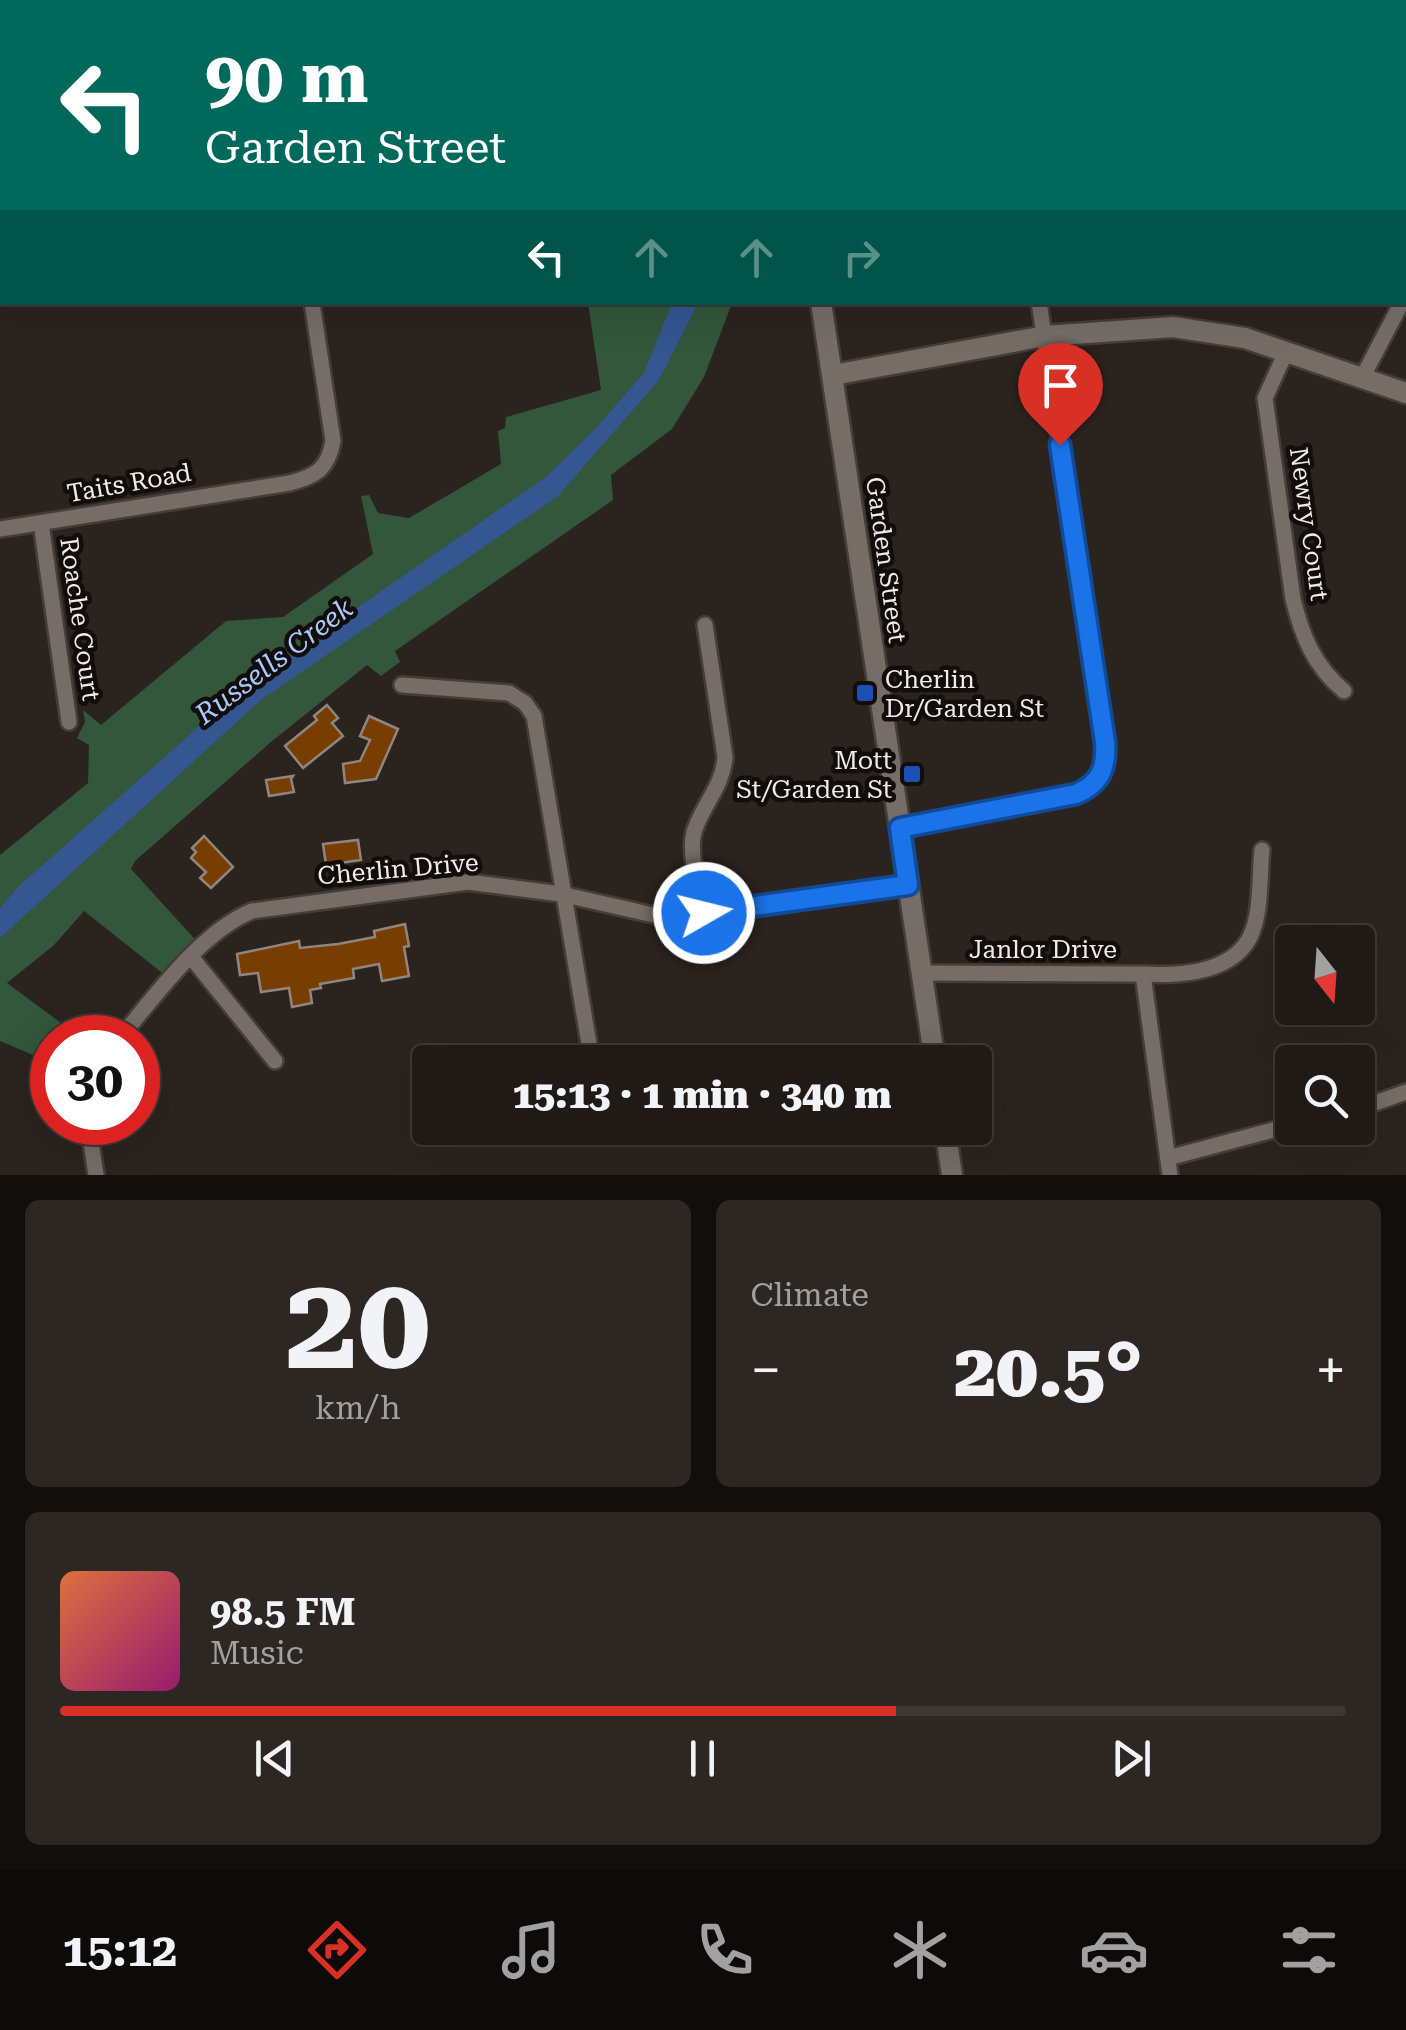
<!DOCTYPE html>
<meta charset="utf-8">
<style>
:root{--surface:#201a16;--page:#2d2723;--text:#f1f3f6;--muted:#a2a1a1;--line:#3d3835;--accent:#d93025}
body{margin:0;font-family:"Roboto Serif",serif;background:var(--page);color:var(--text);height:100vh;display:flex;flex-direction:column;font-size:38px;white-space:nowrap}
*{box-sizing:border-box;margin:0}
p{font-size:32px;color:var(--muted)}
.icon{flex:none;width:55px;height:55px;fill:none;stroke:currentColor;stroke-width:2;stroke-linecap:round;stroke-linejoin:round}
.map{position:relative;height:1175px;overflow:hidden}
.details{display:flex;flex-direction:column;gap:25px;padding:25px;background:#120e0c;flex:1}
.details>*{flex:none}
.top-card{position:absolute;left:0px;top:0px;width:1408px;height:305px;box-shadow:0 10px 40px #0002,0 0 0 2px var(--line);background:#00695c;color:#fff;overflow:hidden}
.needle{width:65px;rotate:163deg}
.tools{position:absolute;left:1275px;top:925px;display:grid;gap:20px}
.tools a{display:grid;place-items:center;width:100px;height:100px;border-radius:10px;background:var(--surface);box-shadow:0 10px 40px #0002,0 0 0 2px var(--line);font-size:50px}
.speed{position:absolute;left:30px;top:1015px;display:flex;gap:20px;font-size:50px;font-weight:700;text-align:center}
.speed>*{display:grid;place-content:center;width:130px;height:130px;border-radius:50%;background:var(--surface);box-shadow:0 10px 40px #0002,0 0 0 2px var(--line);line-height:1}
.speed .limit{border:15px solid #d22;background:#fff;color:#111}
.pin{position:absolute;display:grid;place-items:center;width:85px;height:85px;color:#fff;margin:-102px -42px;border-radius:50% 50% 50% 0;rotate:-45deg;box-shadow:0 0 10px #0007}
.pin .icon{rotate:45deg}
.me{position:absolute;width:110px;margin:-55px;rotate:82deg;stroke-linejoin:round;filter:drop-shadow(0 0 8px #0008)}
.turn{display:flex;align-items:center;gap:35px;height:210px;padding:0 40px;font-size:45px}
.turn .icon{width:130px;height:130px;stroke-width:2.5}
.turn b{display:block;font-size:70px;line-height:85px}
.lanes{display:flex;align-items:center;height:95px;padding:0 40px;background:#0003;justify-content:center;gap:50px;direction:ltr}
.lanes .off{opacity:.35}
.big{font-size:75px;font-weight:800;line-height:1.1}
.details .card{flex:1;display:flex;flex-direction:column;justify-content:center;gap:15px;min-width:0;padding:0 35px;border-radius:15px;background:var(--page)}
.details .dial{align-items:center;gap:0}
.dial b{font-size:130px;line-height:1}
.song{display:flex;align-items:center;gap:30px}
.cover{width:120px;height:120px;border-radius:15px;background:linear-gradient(135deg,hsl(20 70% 55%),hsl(320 70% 35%))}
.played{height:10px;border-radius:5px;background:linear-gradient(90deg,var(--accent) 65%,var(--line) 65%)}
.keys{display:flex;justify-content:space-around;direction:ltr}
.heat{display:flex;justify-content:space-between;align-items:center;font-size:55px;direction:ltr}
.details .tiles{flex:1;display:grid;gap:25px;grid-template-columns:1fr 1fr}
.card:last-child{grid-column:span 2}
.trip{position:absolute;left:412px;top:1045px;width:580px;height:100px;border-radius:10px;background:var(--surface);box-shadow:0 10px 40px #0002,0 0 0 2px var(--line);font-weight:800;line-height:100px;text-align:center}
.tab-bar{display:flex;height:160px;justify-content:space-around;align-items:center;background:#0d0a09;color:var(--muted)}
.tab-bar .icon{width:70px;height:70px}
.tab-bar .current{color:var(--accent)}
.tab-bar b{font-size:45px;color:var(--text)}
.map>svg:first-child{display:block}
.green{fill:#32573b}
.water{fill:#345792}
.building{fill:#783d00;stroke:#908680;stroke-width:2.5}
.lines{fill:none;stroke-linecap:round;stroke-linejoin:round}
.minor-casing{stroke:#443d3a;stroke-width:20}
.tertiary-casing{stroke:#443d3a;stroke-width:25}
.minor{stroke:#766d67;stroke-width:15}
.tertiary{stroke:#766d67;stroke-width:20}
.route-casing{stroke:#114b97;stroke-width:25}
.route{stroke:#1a73e8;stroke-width:18}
.transit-dot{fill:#1a4fb4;stroke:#110d0b;stroke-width:4}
.labels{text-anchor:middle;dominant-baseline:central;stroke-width:9;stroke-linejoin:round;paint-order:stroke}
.street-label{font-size:25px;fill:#f2ece9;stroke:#110d0b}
.poi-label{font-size:25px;fill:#f2ece9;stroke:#110d0b;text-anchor:start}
.water-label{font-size:28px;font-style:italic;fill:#aacafe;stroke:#110d0b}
</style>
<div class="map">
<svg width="1406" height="1175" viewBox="0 0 1406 1175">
<rect width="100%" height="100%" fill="#2b231e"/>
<g class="green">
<path d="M0 0H138V2H2L0 111Z"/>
<path d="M588 303H732L704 377 672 429 611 475 613 500 395 651 400 662 381 676 367 665 271 742 135 861 131 869 202 947 170 979 84 911 54 945 7 983 80 1037 52 1038V1063L0 1041V855L88 783 89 745 77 738 85 722 83 710 101 725 226 621 283 617 373 554 361 496 369 495 378 513 409 518 501 464 498 431 505 428 506 417 601 390Z"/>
</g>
<path class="water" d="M672 303H698L659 380 558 496 261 700 0 938V908L19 886 247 684 546 477 596 428 644 373Z"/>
<g class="building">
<path d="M327 705 338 718 332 723 343 736 303 768 285 746 317 720 314 716Z"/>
<path d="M369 716 398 729 376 779 345 783 343 764 360 761 370 740 360 736Z"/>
<path d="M293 776 291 779 294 792 269 796 266 780Z"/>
<path d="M204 836 233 867 211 888 200 878 206 872 191 858 196 852 192 848Z"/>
<path d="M358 840 361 860 326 865 323 844Z"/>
<path d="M405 924 409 946 404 947 409 976 382 981 379 964 353 969 354 978 320 984 321 988 310 990 312 1003 292 1007 289 988 261 992 258 973 240 975 237 954 299 941 300 948 338 944 375 937 374 931Z"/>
</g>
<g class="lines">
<g class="minor-casing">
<g id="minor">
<path d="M513 0 514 2"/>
<path d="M1257 0V2"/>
<path d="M1053 2 1054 0"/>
<path d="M1285 354 1265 398 1293 599C1302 636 1314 666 1344 691"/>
<path d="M1362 378 1402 302"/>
<path d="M41 523 69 722"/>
<path d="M0 529 290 483C316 476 328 469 333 441L312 302"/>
<path d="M402 685 509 693 525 703 534 716 592 1062"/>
<path d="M900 828 1076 794C1101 785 1107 768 1105 742L1039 302"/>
<path d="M704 913C700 889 688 855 694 832 702 805 723 787 725 757L705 625"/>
<path d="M192 958 275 1061"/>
<path d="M920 973 1143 974 1170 1175"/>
<path d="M1143 974C1179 976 1231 974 1250 937 1262 913 1259 876 1262 850"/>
<path d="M120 1038C155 996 201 932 252 911L468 882 561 894 671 919 908 885"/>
<path d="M1358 1109 1406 1092"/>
<path d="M88 1122 96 1175"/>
<path d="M1168 1158 1292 1125"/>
</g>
</g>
<g class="tertiary-casing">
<g id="tertiary">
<path d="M776 0 777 2"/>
<path d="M821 302 935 1062"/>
<path d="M833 375 1045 336 1173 327 1245 338 1406 393"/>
<path d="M945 1128 952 1175"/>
</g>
</g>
<use href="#minor" class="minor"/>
<use href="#tertiary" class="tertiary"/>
</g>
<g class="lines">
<g class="route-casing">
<path id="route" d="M704 913 908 885 900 828 1076 794C1100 784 1107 768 1105 742L1060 445"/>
</g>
<use href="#route" class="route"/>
</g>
<g class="transit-dot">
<rect x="855" y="683" width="20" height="20" rx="5"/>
<rect x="902" y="764" width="20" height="20" rx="5"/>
</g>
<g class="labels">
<g class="street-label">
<text transform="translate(129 483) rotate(-10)">Taits Road</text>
<text transform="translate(1309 524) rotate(82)">Newry Court</text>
<text transform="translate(886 560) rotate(82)">Garden Street</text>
<text transform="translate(80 619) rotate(82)">Roache Court</text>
<text transform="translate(398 869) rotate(-5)">Cherlin Drive</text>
<text x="1043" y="949">Janlor Drive</text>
</g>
<g class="poi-label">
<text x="885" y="679">Cherlin<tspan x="885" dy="29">Dr/Garden St</tspan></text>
<text x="892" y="760" text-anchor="end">Mott<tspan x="892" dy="29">St/Garden St</tspan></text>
</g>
<g class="water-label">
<text transform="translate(274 661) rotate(-37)">Russells Creek</text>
</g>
</g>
</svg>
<div class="tools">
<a><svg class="needle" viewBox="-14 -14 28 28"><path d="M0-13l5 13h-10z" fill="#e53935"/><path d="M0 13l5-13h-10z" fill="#a2a1a1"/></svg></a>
<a><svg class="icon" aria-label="search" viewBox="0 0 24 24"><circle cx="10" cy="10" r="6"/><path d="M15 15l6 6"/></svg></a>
</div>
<div class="speed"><div class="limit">30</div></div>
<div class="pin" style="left:1060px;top:445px;background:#d93025"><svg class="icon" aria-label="arrive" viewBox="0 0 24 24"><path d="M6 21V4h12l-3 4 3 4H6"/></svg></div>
<svg class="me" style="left:704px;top:913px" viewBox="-20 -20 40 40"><circle r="17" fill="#1a73e8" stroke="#fff" stroke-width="3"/><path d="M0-11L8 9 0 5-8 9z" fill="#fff"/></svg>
<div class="trip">15:13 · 1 min · 340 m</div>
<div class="top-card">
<div class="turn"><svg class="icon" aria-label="left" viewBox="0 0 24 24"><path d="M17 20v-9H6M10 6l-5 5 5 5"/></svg><div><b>90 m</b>Garden Street</div></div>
<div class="lanes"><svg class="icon" aria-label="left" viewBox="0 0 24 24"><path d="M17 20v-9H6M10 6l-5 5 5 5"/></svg><svg class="icon off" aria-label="ahead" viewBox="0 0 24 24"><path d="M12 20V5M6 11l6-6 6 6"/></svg><svg class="icon off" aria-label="ahead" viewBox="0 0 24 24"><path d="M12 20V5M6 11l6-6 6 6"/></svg><svg class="icon off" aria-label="right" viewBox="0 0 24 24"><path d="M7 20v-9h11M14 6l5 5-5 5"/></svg></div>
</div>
</div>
<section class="details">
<div class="tiles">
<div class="card dial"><b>20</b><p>km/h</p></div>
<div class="card"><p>Climate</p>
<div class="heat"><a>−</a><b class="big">20.5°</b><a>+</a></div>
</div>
<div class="card">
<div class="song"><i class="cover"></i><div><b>98.5 FM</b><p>Music</p></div></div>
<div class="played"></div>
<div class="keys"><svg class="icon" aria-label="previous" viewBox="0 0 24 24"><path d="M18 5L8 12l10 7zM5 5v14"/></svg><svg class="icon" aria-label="pause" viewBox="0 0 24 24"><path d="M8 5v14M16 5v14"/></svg><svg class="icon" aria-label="next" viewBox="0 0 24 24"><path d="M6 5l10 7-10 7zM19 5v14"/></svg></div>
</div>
</div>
</section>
<nav class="tab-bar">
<b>15:12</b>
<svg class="icon current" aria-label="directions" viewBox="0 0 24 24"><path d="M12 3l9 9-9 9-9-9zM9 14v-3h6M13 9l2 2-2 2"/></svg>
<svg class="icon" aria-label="music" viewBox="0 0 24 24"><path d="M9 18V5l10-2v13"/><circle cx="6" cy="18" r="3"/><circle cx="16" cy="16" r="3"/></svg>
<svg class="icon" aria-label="phone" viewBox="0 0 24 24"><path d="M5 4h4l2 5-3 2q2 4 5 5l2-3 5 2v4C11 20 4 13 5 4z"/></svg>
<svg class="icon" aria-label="climate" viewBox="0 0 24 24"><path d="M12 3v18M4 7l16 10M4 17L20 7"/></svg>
<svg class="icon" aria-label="car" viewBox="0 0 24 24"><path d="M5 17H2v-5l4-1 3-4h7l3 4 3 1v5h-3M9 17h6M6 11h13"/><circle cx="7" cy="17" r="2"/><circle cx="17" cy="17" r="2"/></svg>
<svg class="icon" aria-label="filters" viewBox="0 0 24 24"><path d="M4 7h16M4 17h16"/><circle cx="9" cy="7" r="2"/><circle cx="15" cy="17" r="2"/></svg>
</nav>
